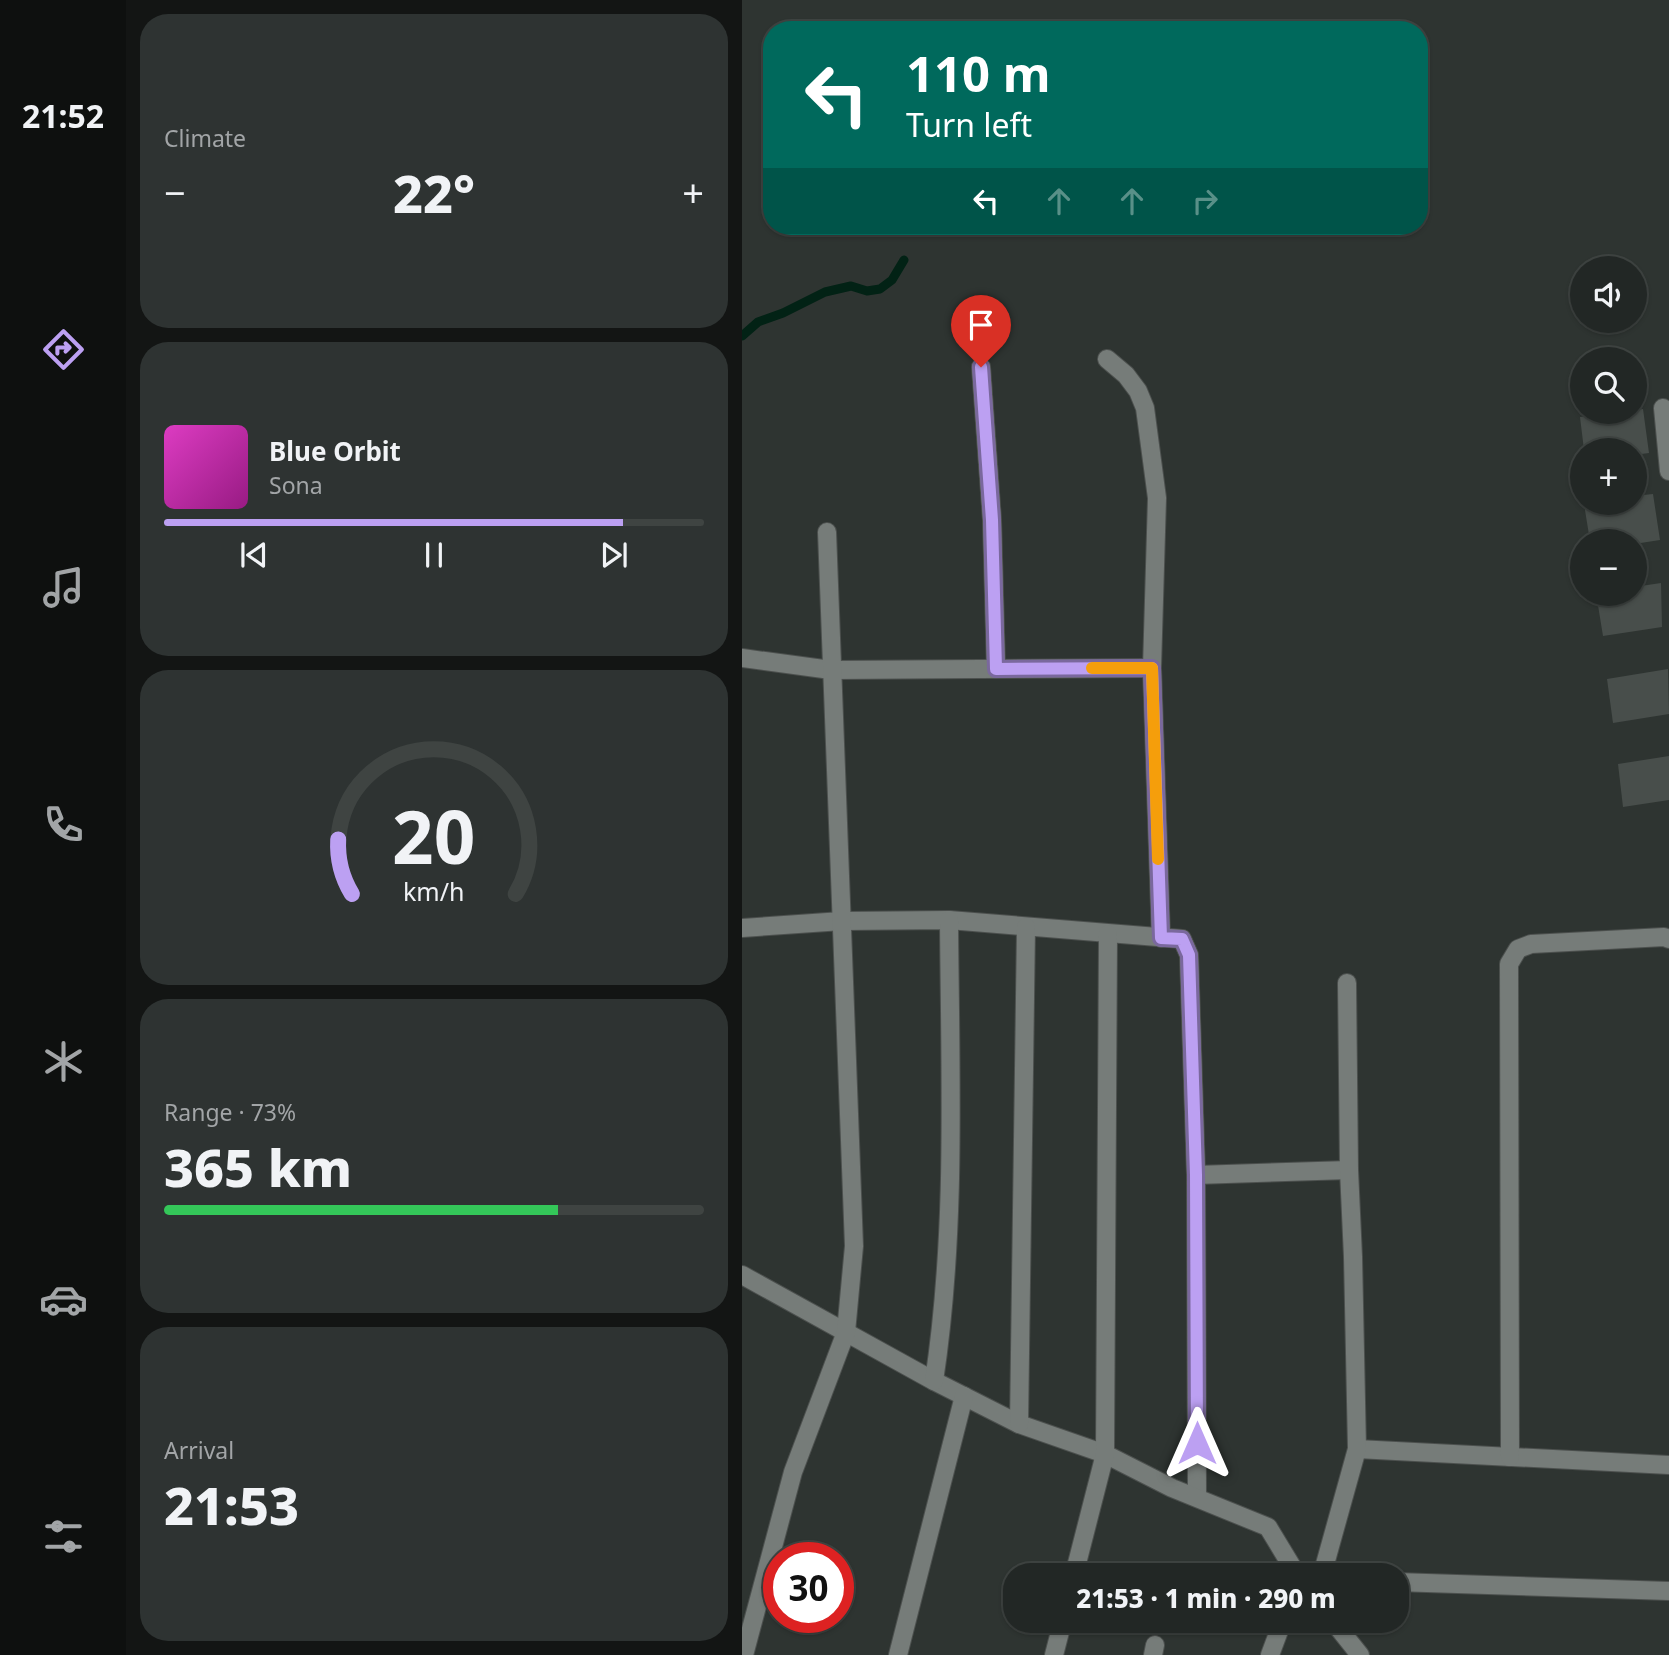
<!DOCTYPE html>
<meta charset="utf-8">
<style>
:root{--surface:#222725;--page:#2e3332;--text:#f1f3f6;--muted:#a2a5a7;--line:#3f4442;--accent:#bca0f2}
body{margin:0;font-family:"Noto Sans",sans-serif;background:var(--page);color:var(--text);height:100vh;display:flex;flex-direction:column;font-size:26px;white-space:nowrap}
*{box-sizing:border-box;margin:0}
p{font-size:23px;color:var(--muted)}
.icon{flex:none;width:38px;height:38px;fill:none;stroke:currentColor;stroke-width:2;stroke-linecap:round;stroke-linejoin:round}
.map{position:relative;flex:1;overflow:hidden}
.panel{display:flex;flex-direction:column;gap:14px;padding:14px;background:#131514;width:616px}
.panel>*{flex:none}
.guide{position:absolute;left:21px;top:21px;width:665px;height:214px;border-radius:28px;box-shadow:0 2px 5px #0004,0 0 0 2px var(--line);background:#00695c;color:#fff;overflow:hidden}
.fabs{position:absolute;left:828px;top:256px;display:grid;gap:14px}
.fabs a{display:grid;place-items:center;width:77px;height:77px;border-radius:50%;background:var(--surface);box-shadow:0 2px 5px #0004,0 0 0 2px var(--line);font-size:35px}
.speed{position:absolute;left:21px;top:1542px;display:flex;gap:14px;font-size:35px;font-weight:700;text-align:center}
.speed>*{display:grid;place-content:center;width:91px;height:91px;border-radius:50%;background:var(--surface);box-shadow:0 2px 5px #0004,0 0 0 2px var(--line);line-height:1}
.speed .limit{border:10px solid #d22;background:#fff;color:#111}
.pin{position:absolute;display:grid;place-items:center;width:60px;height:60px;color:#fff;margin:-72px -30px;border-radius:50% 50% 50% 0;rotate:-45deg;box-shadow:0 0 7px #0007}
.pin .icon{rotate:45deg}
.me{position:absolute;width:77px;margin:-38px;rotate:0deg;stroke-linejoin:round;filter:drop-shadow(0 0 5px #0008)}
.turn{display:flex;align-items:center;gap:24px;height:147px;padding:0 28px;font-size:32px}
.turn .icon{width:91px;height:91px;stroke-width:2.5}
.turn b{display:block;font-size:49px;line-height:60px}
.lanes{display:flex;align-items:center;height:66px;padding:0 28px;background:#0003;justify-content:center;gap:35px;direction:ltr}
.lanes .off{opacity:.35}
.big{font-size:52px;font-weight:800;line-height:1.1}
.panel .card{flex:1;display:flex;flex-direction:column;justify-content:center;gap:10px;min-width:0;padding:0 24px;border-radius:28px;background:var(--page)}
.panel .dial{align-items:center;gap:0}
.dial svg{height:182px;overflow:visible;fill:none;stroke:var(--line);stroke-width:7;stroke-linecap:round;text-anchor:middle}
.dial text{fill:var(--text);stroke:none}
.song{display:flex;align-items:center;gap:21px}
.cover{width:84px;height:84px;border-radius:10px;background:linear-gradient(135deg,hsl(310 70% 55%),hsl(310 70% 35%))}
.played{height:7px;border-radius:4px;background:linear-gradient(90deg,var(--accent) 85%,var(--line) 85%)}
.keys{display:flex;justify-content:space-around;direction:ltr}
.heat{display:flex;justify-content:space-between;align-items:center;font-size:38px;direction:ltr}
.charge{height:10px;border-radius:5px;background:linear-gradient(90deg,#34c759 73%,var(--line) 0)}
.trip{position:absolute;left:261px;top:1563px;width:406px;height:70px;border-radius:28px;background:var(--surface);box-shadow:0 2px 5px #0004,0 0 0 2px var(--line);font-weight:800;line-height:70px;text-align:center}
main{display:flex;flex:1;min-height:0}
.dock{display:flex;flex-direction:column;width:126px;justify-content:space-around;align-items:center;background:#0e100f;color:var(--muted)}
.dock .icon{width:49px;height:49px}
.dock .active{color:var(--accent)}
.dock b{font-size:32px;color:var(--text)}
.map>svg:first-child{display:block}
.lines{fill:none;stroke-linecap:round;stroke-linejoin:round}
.stream{stroke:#022215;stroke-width:9}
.building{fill:#484e4b}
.minor-casing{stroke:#4c504e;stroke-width:20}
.minor{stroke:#767c79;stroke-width:18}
.route-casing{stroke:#7a689d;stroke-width:18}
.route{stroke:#bca0f2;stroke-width:12}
.slow{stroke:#f59e0b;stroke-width:12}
</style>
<main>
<nav class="dock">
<b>21:52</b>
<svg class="icon active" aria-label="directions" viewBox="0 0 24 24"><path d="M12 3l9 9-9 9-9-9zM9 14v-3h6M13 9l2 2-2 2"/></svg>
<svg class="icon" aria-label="music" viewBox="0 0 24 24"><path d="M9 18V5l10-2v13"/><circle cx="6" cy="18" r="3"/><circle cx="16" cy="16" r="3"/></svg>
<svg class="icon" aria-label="phone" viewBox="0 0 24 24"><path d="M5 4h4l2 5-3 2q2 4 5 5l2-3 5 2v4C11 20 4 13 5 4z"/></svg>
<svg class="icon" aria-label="climate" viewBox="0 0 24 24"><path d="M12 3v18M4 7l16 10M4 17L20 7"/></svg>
<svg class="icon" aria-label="car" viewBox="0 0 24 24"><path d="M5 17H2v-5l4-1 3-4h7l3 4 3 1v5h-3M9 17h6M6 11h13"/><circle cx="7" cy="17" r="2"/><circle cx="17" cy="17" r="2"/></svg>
<svg class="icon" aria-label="filters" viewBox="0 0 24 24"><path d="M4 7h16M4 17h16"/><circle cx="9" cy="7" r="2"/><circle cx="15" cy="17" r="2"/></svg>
</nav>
<section class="panel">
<div class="card"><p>Climate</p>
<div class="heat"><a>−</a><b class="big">22°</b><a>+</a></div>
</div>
<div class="card">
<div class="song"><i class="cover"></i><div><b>Blue Orbit</b><p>Sona</p></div></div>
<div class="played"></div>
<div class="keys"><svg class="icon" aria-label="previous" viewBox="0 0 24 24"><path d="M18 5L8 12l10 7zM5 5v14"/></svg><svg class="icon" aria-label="pause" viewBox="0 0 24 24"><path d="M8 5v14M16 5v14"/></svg><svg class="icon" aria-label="next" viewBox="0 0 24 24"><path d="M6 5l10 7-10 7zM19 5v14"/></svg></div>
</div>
<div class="card dial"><svg viewBox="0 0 100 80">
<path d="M14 69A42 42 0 1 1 86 69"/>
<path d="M14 69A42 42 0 0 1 8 45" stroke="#bca0f2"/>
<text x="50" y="56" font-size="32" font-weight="700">20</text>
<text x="50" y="72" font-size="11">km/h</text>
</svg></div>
<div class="card"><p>Range · 73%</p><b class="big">365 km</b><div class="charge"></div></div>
<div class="card"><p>Arrival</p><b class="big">21:53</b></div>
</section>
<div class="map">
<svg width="927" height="1655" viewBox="0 0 927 1655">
<rect width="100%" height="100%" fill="#2e3431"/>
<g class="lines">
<path class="stream" d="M0 336 16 322 41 313 83 292 109 286 125 291 138 289 150 280 162 260"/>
</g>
<g class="building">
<path d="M901 409 907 453 892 455V450H842L838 417Z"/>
<path d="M911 494 918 540 892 544V541H848L842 504 892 502V496Z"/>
<path d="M919 583 920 627 861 636 854 593H892V587Z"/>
<path d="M926 669 927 714 871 723 865 679Z"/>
<path d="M927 756V800L881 807 876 764Z"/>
</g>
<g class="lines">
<g class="minor-casing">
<g id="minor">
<path d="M365 359 384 375 396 391 403 408 415 498 410 668 419 938"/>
<path d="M239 367 250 520 254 669"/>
<path d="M921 408 927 471"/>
<path d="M0 658 89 670 410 668"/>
<path d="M0 928 100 921 207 920 440 939 447 955 454 1175 455 1497"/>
<path d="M454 1175 607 1170"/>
<path d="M0 1275 192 1381 277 1424 363 1454 430 1488 526 1527 555 1575"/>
<path d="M192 1381C215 1229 208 1074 207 920"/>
<path d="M277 1424 284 927"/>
<path d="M615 1449 927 1465"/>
<path d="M768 1457 767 964 776 949 789 944 922 937 927 939"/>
<path d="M332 1575 363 1454 366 934"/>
<path d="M580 1575 615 1449 611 1257 607 1170 605 983"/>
<path d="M654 1582 927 1591"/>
<path d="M590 1620 618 1655"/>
<path d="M2 1655 51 1472 104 1332 112 1246 85 532"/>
<path d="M156 1655 222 1396"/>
<path d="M312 1655 321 1620"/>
<path d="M411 1655 413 1645"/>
<path d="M528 1655 541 1620"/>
</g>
</g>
<use href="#minor" class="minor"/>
</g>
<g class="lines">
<g class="route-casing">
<path id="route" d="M239 367 250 520 254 669 410 668 419 938 440 939 447 955 454 1175 455 1443"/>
</g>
<use href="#route" class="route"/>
<path class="slow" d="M350 668H410L416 859"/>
</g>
</svg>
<div class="fabs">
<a><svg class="icon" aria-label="sound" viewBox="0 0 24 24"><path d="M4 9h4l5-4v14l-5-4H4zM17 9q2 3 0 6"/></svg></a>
<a><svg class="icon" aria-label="search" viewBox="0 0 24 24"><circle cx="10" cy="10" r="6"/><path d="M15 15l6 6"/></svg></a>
<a>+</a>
<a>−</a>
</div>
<div class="speed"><div class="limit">30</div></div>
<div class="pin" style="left:239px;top:367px;background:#d93025"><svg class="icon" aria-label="arrive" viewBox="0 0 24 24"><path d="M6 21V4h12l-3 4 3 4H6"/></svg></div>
<svg class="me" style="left:455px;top:1443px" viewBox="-20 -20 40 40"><path d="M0-17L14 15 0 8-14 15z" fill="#bca0f2" stroke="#fff" stroke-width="4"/></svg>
<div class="trip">21:53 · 1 min · 290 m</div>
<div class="guide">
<div class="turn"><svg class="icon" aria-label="left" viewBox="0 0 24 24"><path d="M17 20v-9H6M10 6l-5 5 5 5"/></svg><div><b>110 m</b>Turn left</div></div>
<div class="lanes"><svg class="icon" aria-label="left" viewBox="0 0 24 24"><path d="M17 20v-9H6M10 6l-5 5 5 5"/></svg><svg class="icon off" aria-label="ahead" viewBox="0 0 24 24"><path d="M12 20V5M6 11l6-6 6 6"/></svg><svg class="icon off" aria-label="ahead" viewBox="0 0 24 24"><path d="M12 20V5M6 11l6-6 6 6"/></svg><svg class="icon off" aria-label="right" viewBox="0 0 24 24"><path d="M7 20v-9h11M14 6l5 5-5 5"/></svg></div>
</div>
</div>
</main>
